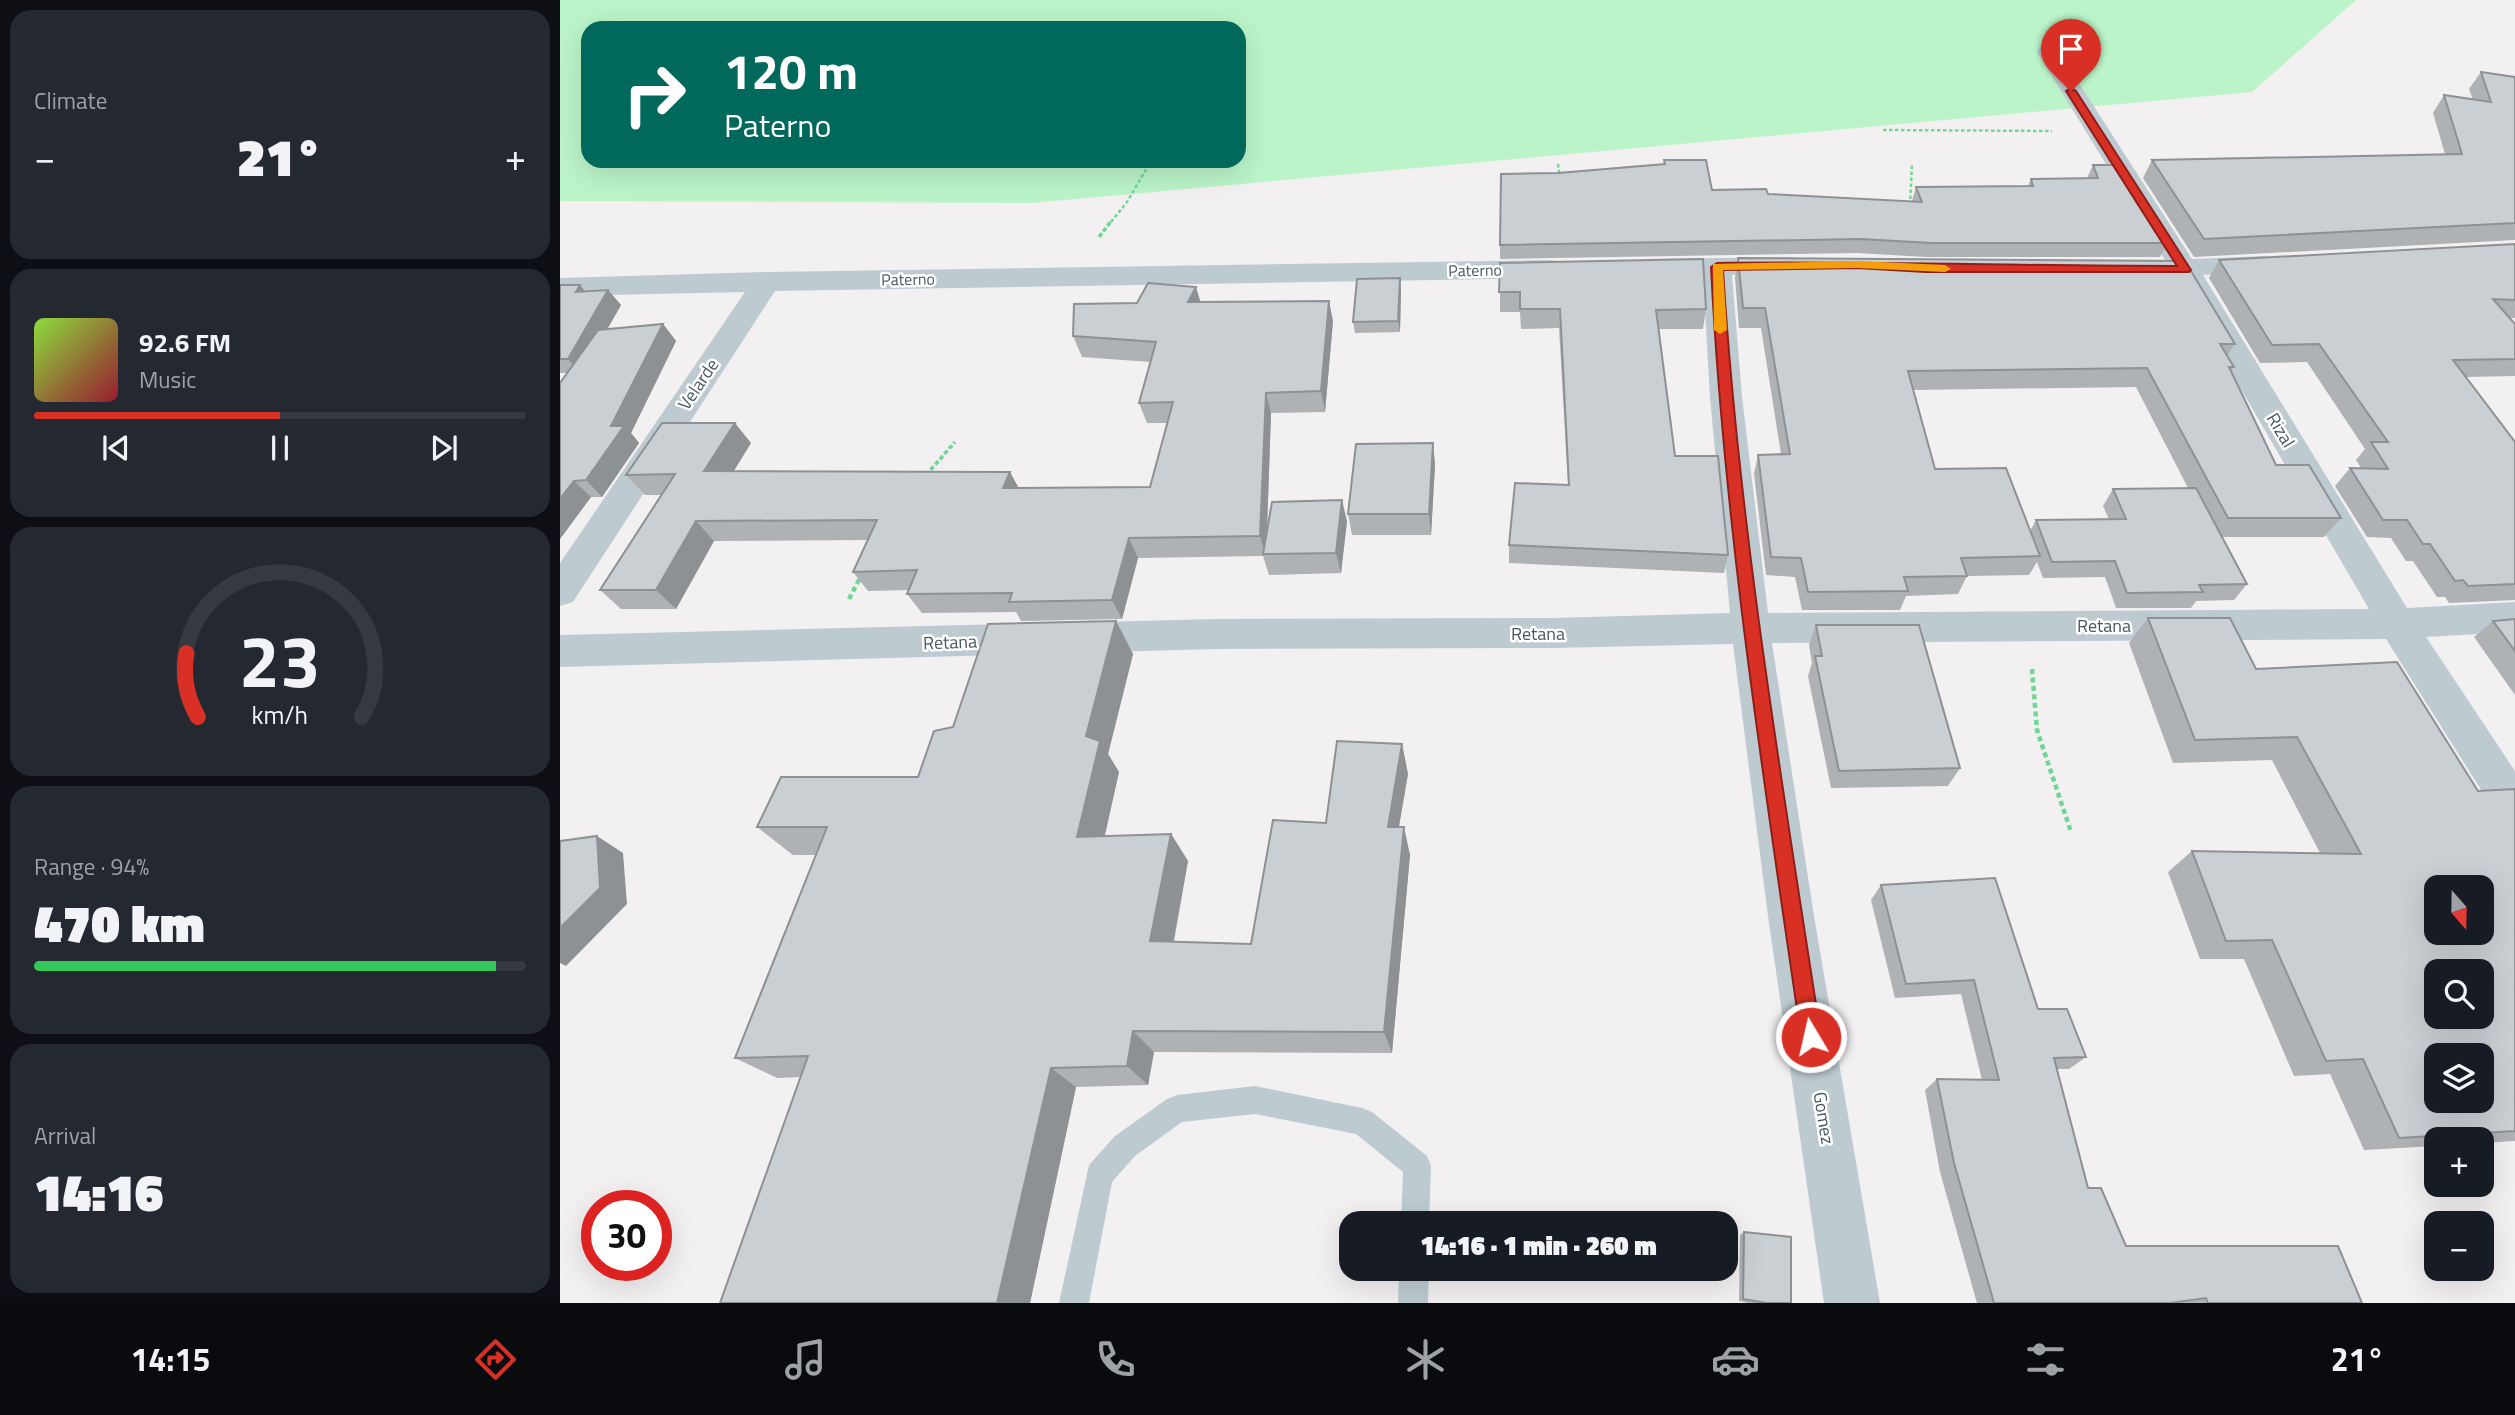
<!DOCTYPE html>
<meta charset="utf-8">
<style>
:root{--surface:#171b24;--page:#242831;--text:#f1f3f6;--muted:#9ea1a6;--line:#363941;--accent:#d93025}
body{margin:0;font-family:"Titillium Web",sans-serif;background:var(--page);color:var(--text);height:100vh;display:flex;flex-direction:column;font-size:26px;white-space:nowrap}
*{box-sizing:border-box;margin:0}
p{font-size:23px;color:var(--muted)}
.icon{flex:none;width:38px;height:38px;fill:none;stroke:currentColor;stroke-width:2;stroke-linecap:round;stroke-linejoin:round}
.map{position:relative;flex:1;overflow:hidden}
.details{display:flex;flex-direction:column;gap:10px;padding:10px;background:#0d0f14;width:560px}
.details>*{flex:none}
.banner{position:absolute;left:21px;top:21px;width:665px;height:147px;border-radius:21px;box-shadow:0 7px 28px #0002;background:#00695c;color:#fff;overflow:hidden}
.needle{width:46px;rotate:160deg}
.controls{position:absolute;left:1864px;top:875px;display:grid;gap:14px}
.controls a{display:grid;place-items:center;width:70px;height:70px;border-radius:14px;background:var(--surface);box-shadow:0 7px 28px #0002;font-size:35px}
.speed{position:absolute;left:21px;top:1190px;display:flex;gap:14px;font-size:35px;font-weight:700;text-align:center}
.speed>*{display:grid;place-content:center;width:91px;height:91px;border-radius:50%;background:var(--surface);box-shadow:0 7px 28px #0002;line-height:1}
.speed .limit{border:10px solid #d22;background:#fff;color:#111}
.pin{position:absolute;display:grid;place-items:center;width:60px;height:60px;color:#fff;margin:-72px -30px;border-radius:50% 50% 50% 0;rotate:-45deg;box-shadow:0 0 7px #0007}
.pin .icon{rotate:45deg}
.me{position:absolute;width:77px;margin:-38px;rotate:351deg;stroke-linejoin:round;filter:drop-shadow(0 0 5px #0008)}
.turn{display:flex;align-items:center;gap:24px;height:147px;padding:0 28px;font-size:32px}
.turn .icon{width:91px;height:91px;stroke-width:2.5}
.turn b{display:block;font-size:49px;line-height:60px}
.big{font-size:52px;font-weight:800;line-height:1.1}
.details .card{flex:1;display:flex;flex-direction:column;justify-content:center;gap:10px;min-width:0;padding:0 24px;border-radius:21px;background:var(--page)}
.details .dial{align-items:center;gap:0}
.dial svg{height:182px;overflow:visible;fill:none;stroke:var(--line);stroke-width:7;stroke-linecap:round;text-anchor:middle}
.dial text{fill:var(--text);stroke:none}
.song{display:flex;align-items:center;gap:21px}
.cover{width:84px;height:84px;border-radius:10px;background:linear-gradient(135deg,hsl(90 70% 55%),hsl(350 70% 35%))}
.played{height:7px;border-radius:4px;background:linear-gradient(90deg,var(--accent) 50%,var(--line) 50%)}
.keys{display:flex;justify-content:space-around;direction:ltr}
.heat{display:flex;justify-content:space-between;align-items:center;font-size:38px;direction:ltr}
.charge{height:10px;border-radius:5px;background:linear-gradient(90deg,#34c759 94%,var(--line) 0)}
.trip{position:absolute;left:779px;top:1211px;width:399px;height:70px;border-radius:21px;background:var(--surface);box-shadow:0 7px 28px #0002;font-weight:800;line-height:70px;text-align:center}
.tabs{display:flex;height:112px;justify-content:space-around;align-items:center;background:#090b0e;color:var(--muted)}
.tabs .icon{width:49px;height:49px}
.tabs .current{color:var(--accent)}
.tabs b{font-size:32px;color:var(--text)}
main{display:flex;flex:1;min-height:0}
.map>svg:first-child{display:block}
.green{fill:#bbf4c8;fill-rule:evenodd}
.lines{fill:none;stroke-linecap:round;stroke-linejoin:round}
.path-far2{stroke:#6fd793;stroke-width:2.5;stroke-dasharray:3.5 2.5;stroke-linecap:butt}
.path-far1{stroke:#6fd793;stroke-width:3.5;stroke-dasharray:4.5 2.5;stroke-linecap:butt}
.path{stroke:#6fd793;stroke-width:4.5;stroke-dasharray:5 3.5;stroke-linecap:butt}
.lane{fill:#bdcbd1;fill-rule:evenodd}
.street{fill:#bdcbd1;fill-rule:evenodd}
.wall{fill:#aeb2b5;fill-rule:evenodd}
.shaded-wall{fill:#8d9194}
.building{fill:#cacfd3;stroke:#8d9194;stroke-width:2;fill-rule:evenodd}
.route{fill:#d93025;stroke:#8d1f18;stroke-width:2}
.slow{fill:#f59e0b}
.labels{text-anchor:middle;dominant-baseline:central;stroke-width:5;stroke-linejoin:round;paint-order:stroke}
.far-street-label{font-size:16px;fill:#465860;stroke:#fff}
.street-label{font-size:18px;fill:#465860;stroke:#fff}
</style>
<main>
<section class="details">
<div class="card"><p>Climate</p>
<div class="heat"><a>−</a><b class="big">21°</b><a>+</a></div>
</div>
<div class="card">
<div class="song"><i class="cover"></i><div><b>92.6 FM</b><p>Music</p></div></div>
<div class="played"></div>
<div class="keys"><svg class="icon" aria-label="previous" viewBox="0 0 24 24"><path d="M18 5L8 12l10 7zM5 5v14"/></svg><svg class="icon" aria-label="pause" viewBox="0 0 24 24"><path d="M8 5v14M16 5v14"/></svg><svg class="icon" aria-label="next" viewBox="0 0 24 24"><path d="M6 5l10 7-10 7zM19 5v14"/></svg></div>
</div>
<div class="card dial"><svg viewBox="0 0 100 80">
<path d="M14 69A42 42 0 1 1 86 69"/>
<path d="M14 69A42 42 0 0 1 9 41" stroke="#d93025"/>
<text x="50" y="56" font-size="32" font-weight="700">23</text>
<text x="50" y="72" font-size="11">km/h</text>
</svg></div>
<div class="card"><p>Range · 94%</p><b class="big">470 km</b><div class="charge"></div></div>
<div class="card"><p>Arrival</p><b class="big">14:16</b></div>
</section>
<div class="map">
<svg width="1955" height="1303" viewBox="0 0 1955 1303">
<rect width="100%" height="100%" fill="#f3f0f1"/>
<path class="green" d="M0 0H1796L1692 92 472 203 0 201ZM28 28H679V161H28Z"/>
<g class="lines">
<g class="path-far2">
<path d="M1323 130 1492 131"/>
<path d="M998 164 1000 179"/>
<path d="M1350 205 1352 165"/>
<path d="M551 222 567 202 591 161"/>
</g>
<g class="path-far1">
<path d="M539 237 552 220"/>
<path d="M366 475 395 442"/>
</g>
<g class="path">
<path d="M289 599 301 576"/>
<path d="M1472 669 1477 730 1511 832"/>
</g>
<g class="lane">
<path d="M695 1086 802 1108 812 1112 867 1156 871 1166 869 1223H841L843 1172 796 1134 695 1114 622 1122 575 1156 552 1182 529 1303H499L529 1165 555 1136 607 1099 617 1095Z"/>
<path d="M839 1269H869L868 1303H838Z"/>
</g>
<g class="street">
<path d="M1488 45 1496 47 1499 52 1632 259 1705 256 1715 259 1719 265 1715 271 1643 275 1847 608 1955 602V632L1866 637 1955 771V826L1940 820 1826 639 1212 643 1254 916 1320 1303H1264L1208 916 1173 644 993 648 657 649 0 667V635L657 619 993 618 1170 613 1150 397 1143 276 1090 277 1080 274 1076 268 1080 262 1090 259 1230 257 1240 260 1244 266 1240 272 1172 275 1182 397 1208 613 1809 609 1615 276 1577 278 1567 275 1563 269 1567 263 1605 260 1477 52 1480 47Z"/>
<path d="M992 260 1002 263 1006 269 1002 275 992 278 215 291 13 602 0 606V563L185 292 0 296V278L207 272Z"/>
</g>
</g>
<g class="wall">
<path d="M1921 72 1955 77V240L1634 257 1583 178 1592 160 1885 154 1873 113 1884 95 1913 100 1909 89Z"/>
<path d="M1104 160 1152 190 1208 194 1352 201 1356 187 1468 186 1471 179 1527 178 1533 165 1608 243 1600 257H1366L1297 253 940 259V245L998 173 1104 164Z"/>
<path d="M1955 244V318H1950L1955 324V376L1906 377 1955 442V600L1889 603 1885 597H1877L1853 561H1846L1831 538 1807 537 1775 486 1790 468H1801L1796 460 1805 449 1747 362 1700 363 1649 278 1659 260Z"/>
<path d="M1178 258 1675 344 1667 356 1674 367 1671 371 1716 465 1781 518 1764 537H1662L1687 584 1674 600 1636 601 1631 608H1556L1545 577 1483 578 1477 562 1469 575 1407 576 1398 594 1346 596 1340 610H1242L1235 577 1206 575 1194 474 1198 455 1221 454 1201 328H1179L1175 278ZM1576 387 1628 488 1553 489 1543 506 1549 519 1476 520 1470 531 1375 469 1353 390Z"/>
<path d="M940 263 1146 309 1143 329H1099L1115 456 1168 555 1164 573 949 563V545L1008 485 999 328 961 329 960 312H940Z"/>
<path d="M0 285 25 292 48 290 61 305 47 329 103 324 116 341 71 433 79 443 42 497H31L0 539V383L7 373H0Z"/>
<path d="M841 289 840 332 795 333 793 322Z"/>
<path d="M641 302 773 321 765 412 711 413 707 533 787 521 781 573 709 575 703 556 578 558 562 619 461 621 456 612 362 613 347 594 349 590 308 591 293 572 308 540 154 541 116 609H61L40 590 101 495H85L66 475 191 443 174 471 459 488 590 487 607 423H587L579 403 590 362 522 357 513 336Z"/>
<path d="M873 443 875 465 871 535H792L788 514Z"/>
<path d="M1588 618 1696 669 1918 791 1955 790V1141L1922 1143V1139H1876V1146L1804 1150 1770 1074 1734 1076 1684 959H1640L1608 872 1632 851 1760 853 1712 760 1613 763 1569 643Z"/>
<path d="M1955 619V695L1914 637 1933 621Z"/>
<path d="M556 621 573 654 548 754 559 772 545 836 611 834 628 861 614 942 691 944 766 823 842 744 848 774 839 827 850 855 832 1053 594 1052 588 1085 516 1087 470 1303H160L241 1077 217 1078 175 1058 256 855H233L197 827 358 777 393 727Z"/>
<path d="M1256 625 1400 768 1388 786 1271 788 1248 676 1252 663 1249 645Z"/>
<path d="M1321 885 1478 1009 1526 1057 1509 1069H1497L1528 1188 1566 1246 1802 1303H1417L1380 1172 1365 1090 1377 1079 1422 1080 1401 994 1335 998 1311 900Z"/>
<path d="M1184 1232 1231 1303H1188L1179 1301 1180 1235Z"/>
</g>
<g class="shaded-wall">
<path d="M840 278 841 289 840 332 838 321Z"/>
<path d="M20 285 32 300 16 292Z"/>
<path d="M636 287 642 307 628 302Z"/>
<path d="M48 290 61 305 22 374 8 359Z"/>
<path d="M769 301 773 321 765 412 761 391Z"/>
<path d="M103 324 116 341 71 433 79 443 42 497 26 480 51 426Z"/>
<path d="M706 393 711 413 706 556 700 536Z"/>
<path d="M175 423 191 443 161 491 144 471Z"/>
<path d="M873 443 875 465 871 535 869 514Z"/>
<path d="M450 472 461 492 443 488Z"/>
<path d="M14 481 31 497 0 539V499Z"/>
<path d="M782 500 787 521 781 573 776 553Z"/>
<path d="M136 521 154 541 116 609 96 590Z"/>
<path d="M569 538 578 558 562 619 552 600Z"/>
<path d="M556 621 573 654 548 754 559 772 538 864 517 837 526 736Z"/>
<path d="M842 744 848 774 834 854 828 827Z"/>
<path d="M844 827 850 855 832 1053 824 1032Z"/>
<path d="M611 834 628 861 609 965 590 941Z"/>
<path d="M37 836 63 853 67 904 6 966 0 963V928Z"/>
<path d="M573 1031 594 1052 588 1085 567 1066Z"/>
<path d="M491 1068 516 1087 470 1303H437Z"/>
</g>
<g class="building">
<path d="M1921 72 1955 77V223L1644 239 1592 160 1902 154 1884 95 1931 102Z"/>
<path d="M1104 160H1146L1152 190 1206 189 1208 194 1362 202 1356 187 1473 186 1471 179 1538 178 1533 165H1558L1608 243H1371L1301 239 940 245 941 174 998 173 1105 164Z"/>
<path d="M1955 244V300L1933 299 1955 324V359L1893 360 1955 442V584L1908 586 1903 580 1895 581 1870 544H1863L1847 520H1823L1790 468 1828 469 1811 442H1828L1759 344 1712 345 1659 260Z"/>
<path d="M1178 258 1625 261 1675 344H1660L1674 367H1669L1716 465H1749L1781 518H1668L1587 368 1348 371 1375 469 1446 468 1480 556 1401 558 1407 576 1344 577 1348 591 1248 592 1241 558 1211 557 1198 455 1230 454 1205 308H1183Z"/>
<path d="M1143 259 1146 309 1096 310 1115 456H1158L1168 555 949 545 955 483 1009 485 1000 309H960V292H939L940 263Z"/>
<path d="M840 278 838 321 793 322 797 279Z"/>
<path d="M588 283 636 287 628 302 769 301 761 391 706 393 700 536 569 538 552 600 449 602 452 593 347 594 357 570 293 572 317 520 136 521 96 590H40L115 474 66 475 102 423H175L144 471 450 472 443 488 590 487 613 402 579 403 596 342 513 336 514 304 577 303Z"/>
<path d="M0 285H20L16 292 48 290 8 359H0Z"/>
<path d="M103 324 51 426H64L26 480 14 481 0 499V383L38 330Z"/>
<path d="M873 443 869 514H788L796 444Z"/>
<path d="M1636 488 1687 584 1639 585 1643 592 1567 593 1555 561 1492 562 1476 520 1566 519 1553 489Z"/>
<path d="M782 500 776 553 703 554 712 502Z"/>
<path d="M1588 618H1670L1696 669 1837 662 1918 791 1955 789V1131L1839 1138 1803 1059 1766 1061 1712 940 1666 941 1632 851 1801 854 1737 737 1635 740ZM1876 887H1922V933H1876ZM1876 971H1922V1017H1876ZM1876 1055H1922V1101H1876Z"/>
<path d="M1955 619V651L1933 621Z"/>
<path d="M556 621 526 736 540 741 517 837 611 834 590 941 691 944 713 820 766 823 777 741 842 744 828 827H844L824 1032 573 1031 567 1066 491 1068 437 1303H160L248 1056 175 1058 267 827H197L221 777H358L374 731 393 727 428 624Z"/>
<path d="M1256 625H1359L1400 768 1279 771 1255 656H1262Z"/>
<path d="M37 836 40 888 0 928V841Z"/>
<path d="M1435 878 1478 1009H1507L1526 1057 1494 1058 1528 1188H1541L1566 1246H1778L1802 1303H1648L1646 1298 1610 1303H1434L1394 1163 1377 1079 1439 1080 1414 980 1346 984 1321 885Z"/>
<path d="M1184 1232 1231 1237V1303H1207L1183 1299Z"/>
</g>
<path class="route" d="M1511 88 1516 91 1631 270 1629 272H1366L1297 268 1163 270C1179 528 1222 782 1261 1037L1259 1044 1251 1047 1244 1044 1241 1037C1204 781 1164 526 1151 267L1157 263C1310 261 1463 266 1617 266L1506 91Z"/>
<path class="slow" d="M1297 261 1385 265 1391 269 1385 272 1297 268 1163 270 1167 330 1160 334 1154 330 1153 264Z"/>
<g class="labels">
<g class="far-street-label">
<text transform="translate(915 270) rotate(-1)">Paterno</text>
<text transform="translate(348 279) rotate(-1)">Paterno</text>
</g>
<g class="street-label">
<text transform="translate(138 384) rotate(-56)">Velarde</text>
<text transform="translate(1721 430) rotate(59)">Rizal</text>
<text x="1544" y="625">Retana</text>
<text x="978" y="633">Retana</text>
<text transform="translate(390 642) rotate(-2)">Retana</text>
<text transform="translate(1264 1118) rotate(81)">Gomez</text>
</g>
</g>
</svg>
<div class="controls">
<a><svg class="needle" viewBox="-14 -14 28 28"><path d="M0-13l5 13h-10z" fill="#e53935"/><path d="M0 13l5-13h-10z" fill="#9ea1a6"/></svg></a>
<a><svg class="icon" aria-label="search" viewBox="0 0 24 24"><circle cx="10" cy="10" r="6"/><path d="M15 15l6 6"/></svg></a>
<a><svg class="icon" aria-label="layers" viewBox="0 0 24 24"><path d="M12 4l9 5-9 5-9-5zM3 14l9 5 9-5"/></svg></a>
<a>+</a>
<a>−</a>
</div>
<div class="speed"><div class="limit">30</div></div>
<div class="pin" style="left:1511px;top:91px;background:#d93025"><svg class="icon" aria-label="arrive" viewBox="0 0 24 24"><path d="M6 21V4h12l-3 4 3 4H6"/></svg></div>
<svg class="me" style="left:1251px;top:1037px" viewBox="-20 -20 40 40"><circle r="17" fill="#d93025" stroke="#fff" stroke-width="3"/><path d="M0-11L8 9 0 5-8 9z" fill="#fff"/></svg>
<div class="trip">14:16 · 1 min · 260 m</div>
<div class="banner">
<div class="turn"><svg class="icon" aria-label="right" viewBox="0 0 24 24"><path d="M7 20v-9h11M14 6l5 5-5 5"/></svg><div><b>120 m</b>Paterno</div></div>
</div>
</div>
</main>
<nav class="tabs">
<b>14:15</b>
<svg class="icon current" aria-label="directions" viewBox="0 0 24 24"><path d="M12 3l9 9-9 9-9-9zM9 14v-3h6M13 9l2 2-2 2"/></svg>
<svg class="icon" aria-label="music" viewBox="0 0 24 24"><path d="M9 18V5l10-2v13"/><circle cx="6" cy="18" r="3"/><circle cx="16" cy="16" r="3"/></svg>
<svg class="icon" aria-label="phone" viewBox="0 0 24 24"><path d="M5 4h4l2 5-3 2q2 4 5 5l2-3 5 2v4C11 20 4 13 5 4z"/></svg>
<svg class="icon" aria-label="climate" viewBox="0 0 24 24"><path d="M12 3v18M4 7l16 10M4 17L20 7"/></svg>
<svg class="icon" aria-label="car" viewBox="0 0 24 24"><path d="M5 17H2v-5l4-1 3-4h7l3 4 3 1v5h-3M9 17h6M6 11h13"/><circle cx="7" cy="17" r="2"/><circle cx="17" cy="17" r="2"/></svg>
<svg class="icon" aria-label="filters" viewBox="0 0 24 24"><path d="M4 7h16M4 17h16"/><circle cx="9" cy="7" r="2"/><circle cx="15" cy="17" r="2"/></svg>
<b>21°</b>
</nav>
